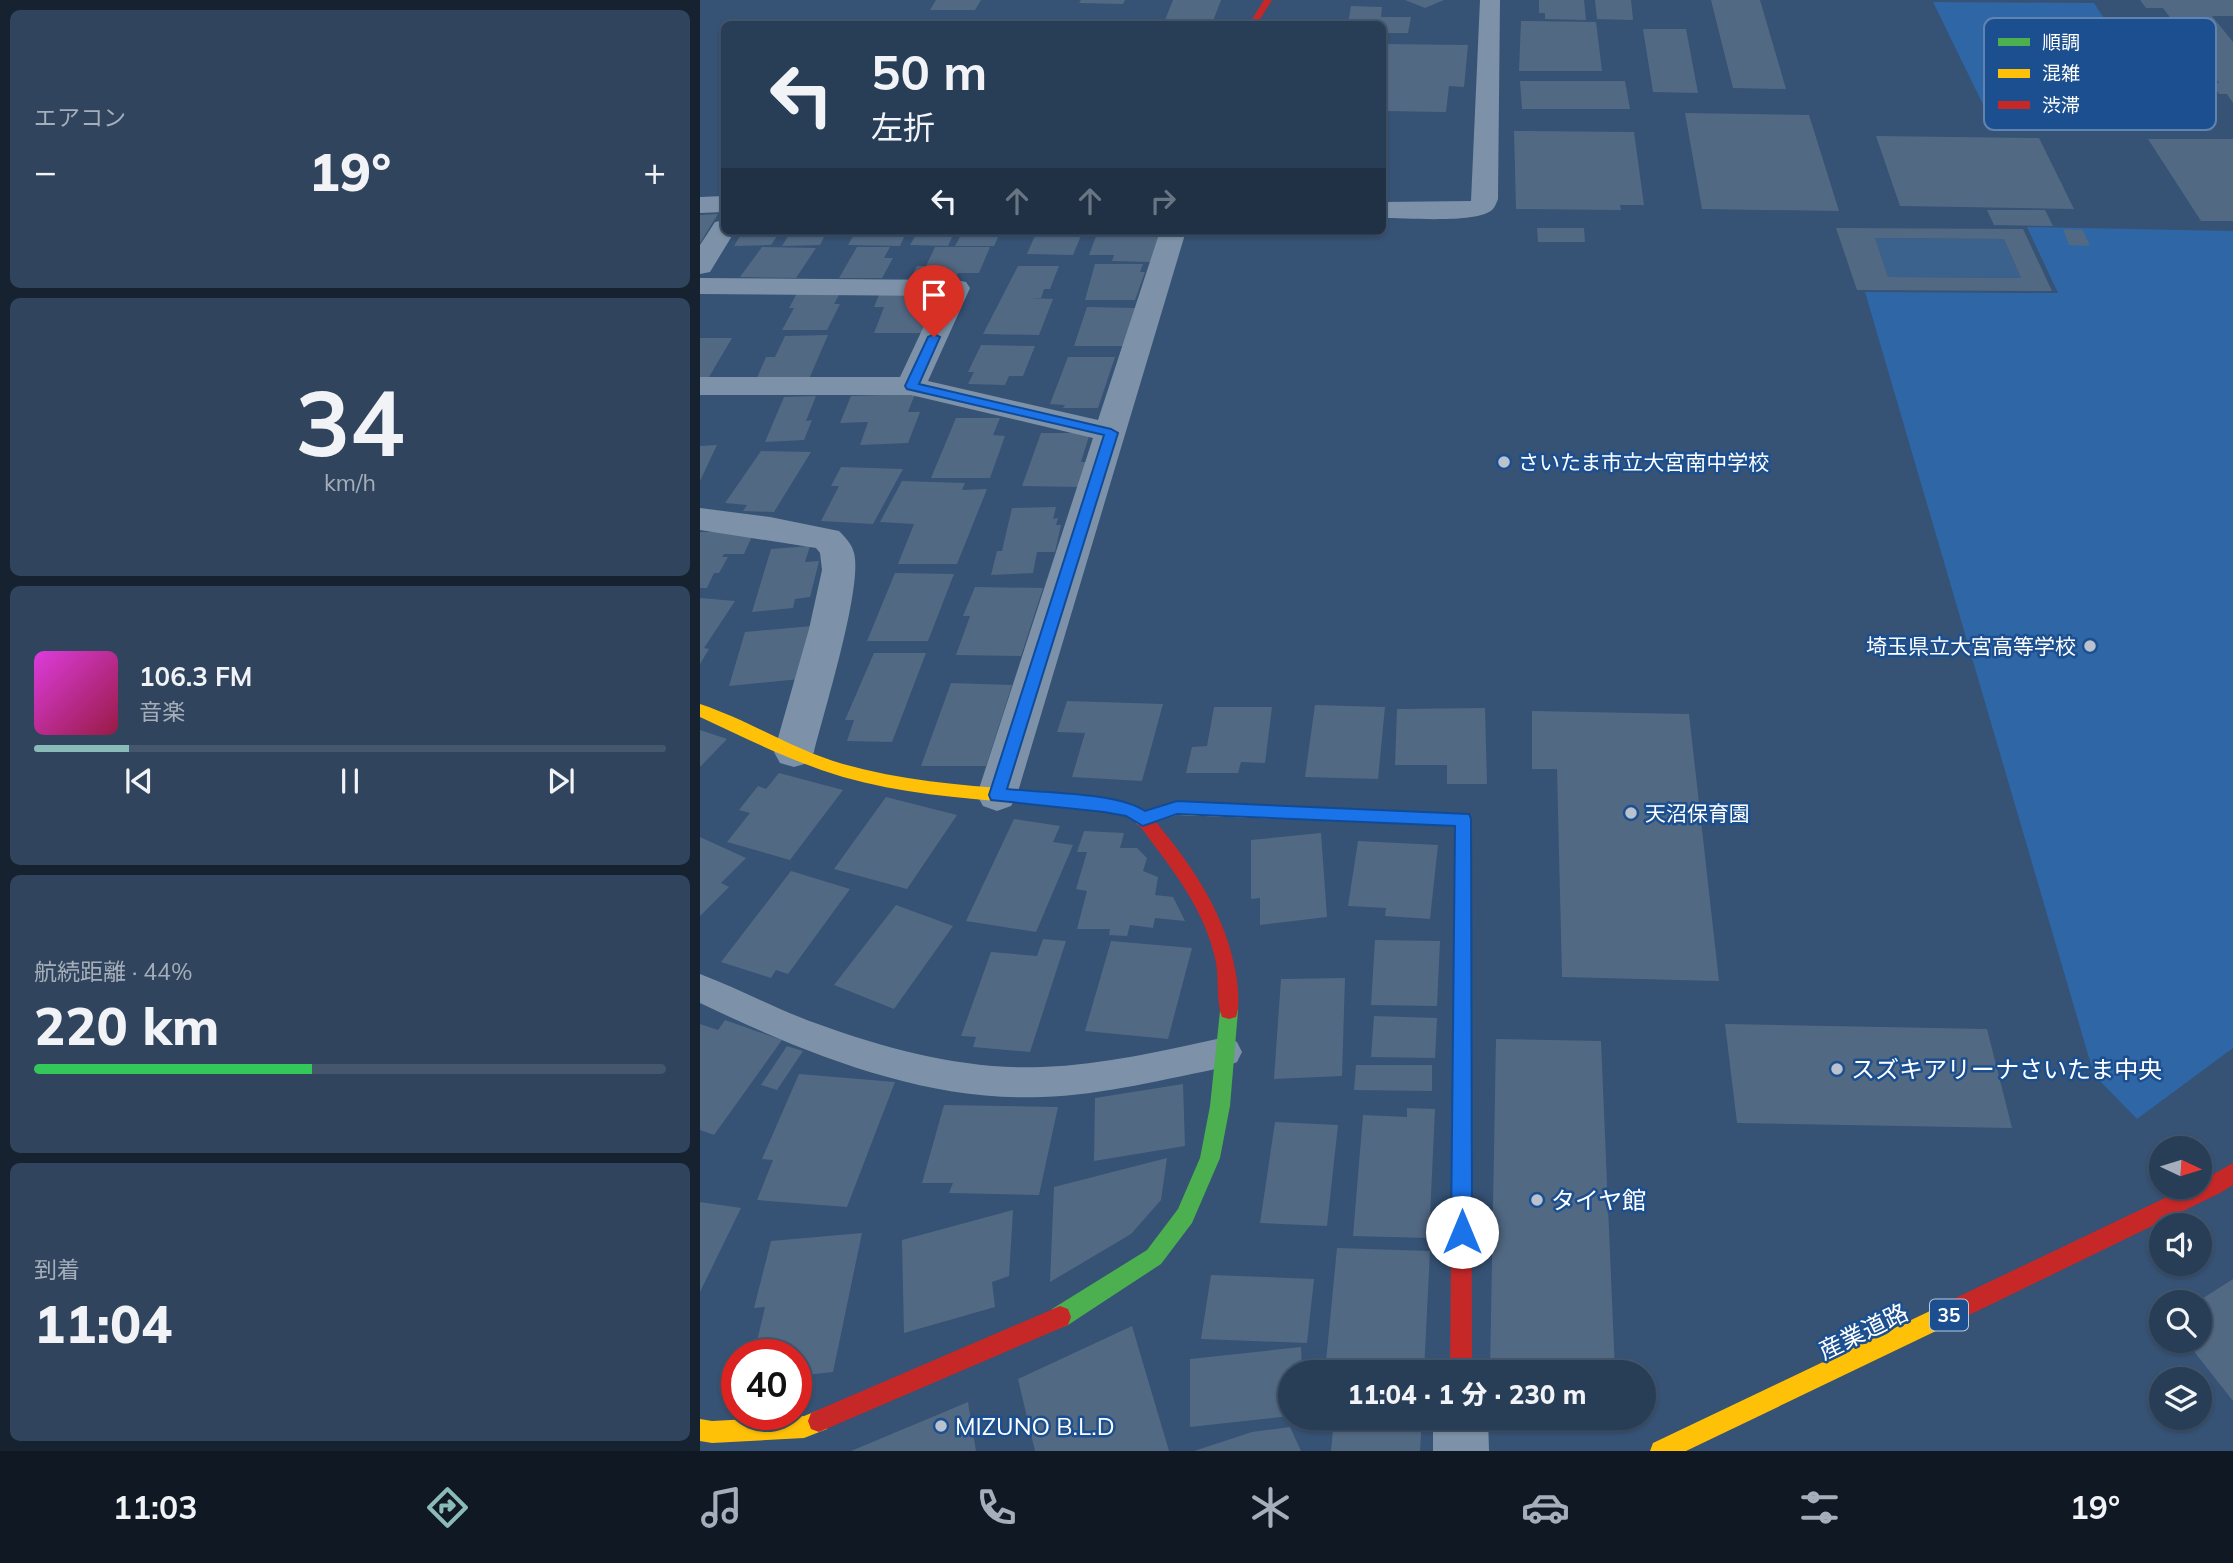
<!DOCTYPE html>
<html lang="ja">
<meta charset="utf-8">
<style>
:root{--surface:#283e57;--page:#30455d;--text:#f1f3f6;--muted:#a5aeba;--line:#44576d;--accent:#8bbbb9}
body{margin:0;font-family:Mulish,"Noto Sans JP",sans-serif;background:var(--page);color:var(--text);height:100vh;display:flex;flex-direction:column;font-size:26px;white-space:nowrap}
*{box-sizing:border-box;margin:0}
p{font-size:23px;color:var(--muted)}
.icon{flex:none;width:38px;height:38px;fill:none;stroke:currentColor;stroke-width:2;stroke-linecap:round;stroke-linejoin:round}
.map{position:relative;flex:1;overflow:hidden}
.panel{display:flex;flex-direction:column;gap:10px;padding:10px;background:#162230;width:700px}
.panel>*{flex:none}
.hud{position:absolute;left:21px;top:21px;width:665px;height:214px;border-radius:10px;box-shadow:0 2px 5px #0004,0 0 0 2px var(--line);background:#283e57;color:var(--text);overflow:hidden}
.needle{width:46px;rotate:94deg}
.controls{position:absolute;left:1449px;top:1136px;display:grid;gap:14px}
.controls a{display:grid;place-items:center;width:63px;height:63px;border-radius:50%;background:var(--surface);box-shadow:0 2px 5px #0004,0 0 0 2px var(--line);font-size:35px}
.speed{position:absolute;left:21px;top:1339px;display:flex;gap:14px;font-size:35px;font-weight:700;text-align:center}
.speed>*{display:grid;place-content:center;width:91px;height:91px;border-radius:50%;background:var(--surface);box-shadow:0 2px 5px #0004,0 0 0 2px var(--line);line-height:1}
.speed .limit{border:10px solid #d22;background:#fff;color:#111}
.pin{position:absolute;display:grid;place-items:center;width:60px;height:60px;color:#fff;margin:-72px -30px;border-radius:50% 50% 50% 0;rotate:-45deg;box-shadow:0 0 7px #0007}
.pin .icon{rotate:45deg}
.me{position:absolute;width:77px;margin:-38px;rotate:0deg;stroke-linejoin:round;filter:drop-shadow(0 0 5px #0008)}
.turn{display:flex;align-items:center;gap:24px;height:147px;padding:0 35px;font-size:32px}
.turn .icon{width:91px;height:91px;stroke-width:2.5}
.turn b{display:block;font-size:49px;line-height:60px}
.lanes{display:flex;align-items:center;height:66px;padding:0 35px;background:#0003;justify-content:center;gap:35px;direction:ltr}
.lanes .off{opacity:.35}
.big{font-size:52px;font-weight:800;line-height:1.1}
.panel .card{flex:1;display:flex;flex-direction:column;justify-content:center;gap:10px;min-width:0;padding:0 24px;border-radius:10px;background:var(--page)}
.panel .dial{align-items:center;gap:0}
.dial b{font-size:91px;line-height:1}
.song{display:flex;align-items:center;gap:21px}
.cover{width:84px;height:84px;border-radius:10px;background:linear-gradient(135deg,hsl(300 70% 55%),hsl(340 70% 35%))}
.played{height:7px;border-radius:4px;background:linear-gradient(90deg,var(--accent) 15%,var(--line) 15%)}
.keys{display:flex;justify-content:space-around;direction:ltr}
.heat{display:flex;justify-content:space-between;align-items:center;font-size:38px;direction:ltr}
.charge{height:10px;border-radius:5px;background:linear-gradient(90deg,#34c759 44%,var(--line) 0)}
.trip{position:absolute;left:578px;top:1360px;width:378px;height:70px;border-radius:35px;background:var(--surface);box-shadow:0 2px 5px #0004,0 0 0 2px var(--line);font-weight:800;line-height:70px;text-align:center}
.tabs{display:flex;height:112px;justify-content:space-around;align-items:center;background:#101923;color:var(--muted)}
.tabs .icon{width:49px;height:49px}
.tabs .current{color:var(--accent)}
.tabs b{font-size:32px;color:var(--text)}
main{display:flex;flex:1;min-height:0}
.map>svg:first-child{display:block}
.green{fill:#2f66a5}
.water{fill:#3b618d}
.building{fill:#526984;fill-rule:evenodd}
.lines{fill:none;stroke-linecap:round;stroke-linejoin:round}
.lane{fill:#7d92a8;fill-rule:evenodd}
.street{fill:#7d92a8;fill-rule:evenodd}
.fast{fill:#4caf50;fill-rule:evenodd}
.slow{fill:#ffc107;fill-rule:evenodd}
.jam{fill:#c62828;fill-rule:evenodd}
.route{fill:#1a73e8;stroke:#114b97;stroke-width:2}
.poi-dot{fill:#b9c2ce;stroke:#1b4f8f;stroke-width:2.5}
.labels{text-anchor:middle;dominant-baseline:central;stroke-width:5;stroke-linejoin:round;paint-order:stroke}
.shield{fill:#1b4f8f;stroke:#bbcadd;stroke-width:2}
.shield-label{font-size:19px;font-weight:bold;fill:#fff}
.poi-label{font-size:21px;fill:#fff;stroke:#1b4f8f;text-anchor:start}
.near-poi-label{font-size:24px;fill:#fff;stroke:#1b4f8f;text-anchor:start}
.near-street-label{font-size:24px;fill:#fff;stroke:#1b4f8f}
.key{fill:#1b4f8f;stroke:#5f84b1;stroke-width:2}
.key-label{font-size:19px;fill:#fff}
</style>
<main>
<section class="panel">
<div class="card"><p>エアコン</p>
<div class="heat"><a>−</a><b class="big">19°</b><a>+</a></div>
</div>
<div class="card dial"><b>34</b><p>km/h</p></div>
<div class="card">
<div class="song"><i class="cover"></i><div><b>106.3 FM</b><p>音楽</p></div></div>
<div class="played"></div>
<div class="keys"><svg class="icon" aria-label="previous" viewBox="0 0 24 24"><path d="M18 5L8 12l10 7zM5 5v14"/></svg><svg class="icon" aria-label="pause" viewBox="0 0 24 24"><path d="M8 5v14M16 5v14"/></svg><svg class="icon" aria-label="next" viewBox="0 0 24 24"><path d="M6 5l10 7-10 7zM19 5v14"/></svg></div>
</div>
<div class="card"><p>航続距離 · 44%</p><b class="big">220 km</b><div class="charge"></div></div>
<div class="card"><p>到着</p><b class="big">11:04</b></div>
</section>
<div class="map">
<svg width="1533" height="1451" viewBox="0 0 1533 1451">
<rect width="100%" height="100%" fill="#365274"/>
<g class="green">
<path d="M1233 2 1394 3 1473 124 1291 121Z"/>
<path d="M1327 227 1533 231V1048L1437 1119 1394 1075 1165 292 1358 293Z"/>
</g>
<path class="water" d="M1175 238 1304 239 1321 278 1188 277Z"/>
<g class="building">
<path d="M236 0H281L275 10H230Z"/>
<path d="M381 0H425L423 4 379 3Z"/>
<path d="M473 0H521L513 21 465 20Z"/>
<path d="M705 0H744L725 8Z"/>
<path d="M839 0H884L886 20 845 19V13H839Z"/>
<path d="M895 0H931L933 20 897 19Z"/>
<path d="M1011 0H1060L1086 89 1033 88Z"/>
<path d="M1440 0H1533V16H1512L1533 42V103L1527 94H1519L1511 83H1519L1463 8H1446Z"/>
<path d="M651 6 682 7 681 17H711L708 33H682V24H648Z"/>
<path d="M821 21 896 22 902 71H819Z"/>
<path d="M943 29H986L998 93 953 92Z"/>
<path d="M682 44 768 45 764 87 749 86 746 112 682 111Z"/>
<path d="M820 81H925L930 109H822Z"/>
<path d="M985 113 1109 115 1139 211 1002 209Z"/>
<path d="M814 131 934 132 944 205H920L921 210 816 209Z"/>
<path d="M1176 136 1339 138 1374 209 1200 206Z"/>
<path d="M1448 139H1533V221H1501Z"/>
<path d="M1287 210H1345L1353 226 1294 225Z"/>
<path d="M18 214 0 243V215Z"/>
<path d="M837 228H884L885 242H838Z"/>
<path d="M1136 228 1323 229 1352 291 1157 290ZM1175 238 1304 239 1321 278 1188 277Z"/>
<path d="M1363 229 1383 230 1390 246 1369 245Z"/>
<path d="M43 231H88L86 235 77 236 71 245 34 246Z"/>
<path d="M96 231H127L120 245 82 246 90 233Z"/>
<path d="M156 231H207L200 246 148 245Z"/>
<path d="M218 231H255L248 246 210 245Z"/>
<path d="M263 231H301L294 246H255Z"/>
<path d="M337 231H383L373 255 327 254Z"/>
<path d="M398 231H460L451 262 412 261 414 255H389Z"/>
<path d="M62 247 116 248 96 278 40 277Z"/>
<path d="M157 247H190L184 258H193L182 278H139Z"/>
<path d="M235 247H290L279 273H258L256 277H242L240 281 209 282 217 266H226Z"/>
<path d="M395 264H443L440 272H445L435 300H385Z"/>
<path d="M318 266H359L350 289H344L341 298H329L353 299 339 335 283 334Z"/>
<path d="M97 293H140L134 304H140L127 330H82L94 308H89Z"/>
<path d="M212 293 231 296 225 311H234L225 333H174L184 307H174L179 295Z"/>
<path d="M387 307 435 308 423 346H374Z"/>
<path d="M128 335 109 379 56 380 66 357H75L85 336Z"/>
<path d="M0 338H32L9 377H0Z"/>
<path d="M281 345 335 346 323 376H309L305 385 268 384 274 372H268Z"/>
<path d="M368 357H415L398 408H363L365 405 350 404Z"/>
<path d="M215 394 208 412H220L208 443 160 445 168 422 140 423 151 396Z"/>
<path d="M116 396 106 421 112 420 104 440 65 442 84 397Z"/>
<path d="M256 418H300L293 435 305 436 290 478H231Z"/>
<path d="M341 433H390L381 462H386L379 487 322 486Z"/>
<path d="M17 445 0 481V446Z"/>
<path d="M61 451 111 452 74 512 43 511 47 505 25 503Z"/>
<path d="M141 467 203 469 173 524 121 521 139 486H131Z"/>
<path d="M202 481 265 483 262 490 287 489 257 564H198L214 524 180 522Z"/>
<path d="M356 507 353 519 358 518 356 525H361L355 552H337L333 573 291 575 297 551H302L312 508Z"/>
<path d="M0 532H54L44 554H24L22 557H28L19 573H14L7 588H0Z"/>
<path d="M110 546 105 562 119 561 110 597 95 599 93 608 52 612 71 549Z"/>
<path d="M195 573 254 574 228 641H167Z"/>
<path d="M275 587 343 588 321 656 256 655 270 616H263Z"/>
<path d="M0 598 35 601 4 648 9 649 0 664Z"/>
<path d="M112 626 100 679 29 686 45 632Z"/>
<path d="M174 653H226L192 742 147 741 154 720H145Z"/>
<path d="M251 683 312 685 286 766H221Z"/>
<path d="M367 701 463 704 442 781 372 777 385 733 357 732Z"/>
<path d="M615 705 685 707 678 779 605 777Z"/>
<path d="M514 707H572L565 763 541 762 538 773H486L492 747 507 746Z"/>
<path d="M785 708 787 784H747V765H695L697 709Z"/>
<path d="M832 711 989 714 1019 981 862 977 857 769H832Z"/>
<path d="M0 730 27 739 0 767Z"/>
<path d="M79 773 143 790 90 860 27 842 50 813 39 810 58 786 66 789Z"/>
<path d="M186 797 257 815 207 889 134 869Z"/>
<path d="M314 819 360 826 353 842 373 845 336 932 266 921Z"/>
<path d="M384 831 424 833 420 848H437L447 858 443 871 458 877 455 895 473 897 485 921 455 918 453 928 430 925 427 936 409 935 410 929H377L387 891 376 889 387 852H377Z"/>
<path d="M621 833 627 917 560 925V898L551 899V840Z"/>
<path d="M0 837 46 858 21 883 29 887 0 916Z"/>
<path d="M658 841 738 845 730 919 685 916 686 908 648 906Z"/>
<path d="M91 871 150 889 88 974 76 970 71 978 21 962Z"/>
<path d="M196 905 253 926 194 1009 134 985Z"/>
<path d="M343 939 366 941 330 1052 273 1047 276 1037 261 1036 291 952 337 956Z"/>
<path d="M675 940 740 941 737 1006 671 1005Z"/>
<path d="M411 941 492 948 468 1039 385 1031Z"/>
<path d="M645 978 642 1076 574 1079 581 979Z"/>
<path d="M674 1016 737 1018 735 1058 671 1057Z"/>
<path d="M25 1020 82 1040 14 1135 0 1130V1024L18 1030Z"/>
<path d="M1025 1024 1287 1029 1312 1128 1037 1123Z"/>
<path d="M796 1039 901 1041 915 1372H790Z"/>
<path d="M87 1046 103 1051 77 1090 61 1085Z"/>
<path d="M656 1065H732V1091L654 1090Z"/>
<path d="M99 1074 195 1082 147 1207 57 1200 73 1160 62 1159Z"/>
<path d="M483 1084 485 1146 394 1161 395 1098Z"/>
<path d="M244 1105 358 1107 339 1195 249 1193 253 1183H222Z"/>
<path d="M707 1108 735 1109 729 1238 653 1236 663 1115 707 1117Z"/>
<path d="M575 1122 638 1125 627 1226 560 1223Z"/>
<path d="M467 1158 461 1200 431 1234 350 1282 354 1187Z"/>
<path d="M0 1202 41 1208 0 1292Z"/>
<path d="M313 1210 309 1276 292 1282 295 1307 204 1333 202 1240Z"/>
<path d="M162 1233 133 1372 96 1376V1354H54L65 1307 54 1308 71 1241Z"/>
<path d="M637 1248 730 1251 724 1372H625Z"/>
<path d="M511 1275 614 1279 607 1343 501 1339Z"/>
<path d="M1533 1279V1401L1485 1340H1500V1302H1497Z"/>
<path d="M432 1326 469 1451H335L318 1379Z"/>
<path d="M601 1347 602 1372H590V1416L490 1427V1359Z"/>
<path d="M268 1402 276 1451H151Z"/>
<path d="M634 1418H722L720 1451H631Z"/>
<path d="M590 1427 601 1451H494L552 1432Z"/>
</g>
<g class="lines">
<path class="lane" d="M0 974C40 989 78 1010 118 1024 189 1050 266 1070 342 1067 404 1065 465 1050 526 1037L537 1042 542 1052 537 1062 526 1067C465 1079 404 1095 342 1097 223 1102 105 1053 0 1003Z"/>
<g class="street">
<path d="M780 0H800L798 199C796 204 794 210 789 212 770 223 706 218 682 218V202L771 201Z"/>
<path d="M24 196V212L0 213V197Z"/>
<path d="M24 220V231H35L10 272 0 274V245L15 222Z"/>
<path d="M460 231H486L317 795 311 806 297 811 283 806 277 795 393 438 211 395H0V377H200L238 296 0 294V278L256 280 266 282 270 288 228 381 398 420Z"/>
<path d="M0 508 70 517 139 531C145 537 152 544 154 553 163 586 124 712 114 752L108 763 94 767 80 763 74 752 109 629 122 570 120 553 116 548 0 530Z"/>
<path d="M733 1418H788L789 1451H733Z"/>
</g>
<path class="fast" d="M529 1003 536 1005 538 1011 530 1106 520 1158 492 1223 461 1264 368 1325 360 1328 352 1325 349 1317 352 1309 447 1250 478 1209 500 1158 510 1106 520 1011 522 1005Z"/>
<g class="slow">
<path d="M0 704C49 720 93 750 143 764 220 786 302 787 381 795L387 797 389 802 387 807 381 809C302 800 220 799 143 777 93 762 47 739 0 717Z"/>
<path d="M477 801 769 814 771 819V1012L769 1018 762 1020 755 1018 753 1012 755 825 477 815 443 826 437 824 435 819 437 814Z"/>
<path d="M1253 1300 1261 1303 1264 1311 1261 1319 986 1451H950L953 1443Z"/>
<path d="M119 1410 127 1413 130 1421 127 1429 104 1438 12 1443 0 1441V1419L12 1421 104 1416Z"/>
</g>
<g class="jam">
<path d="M564 0H572L557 24H549Z"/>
<path d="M381 795C401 798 426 798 443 810 454 817 460 828 468 837 502 880 529 925 537 980 538 992 540 1006 536 1017L529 1019 522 1017C516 1002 519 980 516 963 507 917 481 881 454 845 446 835 440 823 428 817 412 809 392 812 375 807L373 802 375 797Z"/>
<path d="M762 1004 769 1006 771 1012 772 1372H750L753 1012 755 1006Z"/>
<path d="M1533 1163V1185L1520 1193 1261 1319 1253 1322 1245 1319 1242 1311 1245 1303 1490 1186H1500V1182Z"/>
<path d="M360 1306 368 1309 371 1317 368 1325 119 1432 111 1429 108 1421 111 1413Z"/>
</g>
</g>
<path class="route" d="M234 334 240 337 219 384 411 429 418 433 307 789C343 793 418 792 445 811L477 801 769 814 771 819 772 1232 769 1239 762 1243 754 1239 751 1232 755 826 477 814 443 826 426 816 404 812 291 800 289 795 404 435 207 389 205 386 228 337Z"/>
<g class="poi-dot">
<circle cx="804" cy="462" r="7"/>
<circle cx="1390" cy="646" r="7"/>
<circle cx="931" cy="813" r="7"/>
<circle cx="1137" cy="1069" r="7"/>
<circle cx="837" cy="1200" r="7"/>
<circle cx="241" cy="1426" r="7"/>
</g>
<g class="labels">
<rect class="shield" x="1230" y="1299.5" width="38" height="31" rx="5"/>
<g class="shield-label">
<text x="1249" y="1315">35</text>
</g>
<g class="poi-label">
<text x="818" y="462">さいたま市立大宮南中学校</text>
<text x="1376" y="646" text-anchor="end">埼玉県立大宮高等学校</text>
<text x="945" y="813">天沼保育園</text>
</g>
<g class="near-poi-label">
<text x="1151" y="1069">スズキアリーナさいたま中央</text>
<text x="851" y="1200">タイヤ館</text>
<text x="255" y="1426">MIZUNO B.L.D</text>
</g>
<g class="near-street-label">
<text transform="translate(1163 1331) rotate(-26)">産業道路</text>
</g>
</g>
<rect x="1284" y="18" width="232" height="112" rx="10" class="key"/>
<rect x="1298" y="38" width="32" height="8" fill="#4caf50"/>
<rect x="1298" y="69" width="32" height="9" fill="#ffc107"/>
<rect x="1298" y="101" width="32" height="8" fill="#c62828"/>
<g class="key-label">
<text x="1342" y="49">順調</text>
<text x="1342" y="80">混雑</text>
<text x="1342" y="112">渋滞</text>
</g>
</svg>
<div class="controls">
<a><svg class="needle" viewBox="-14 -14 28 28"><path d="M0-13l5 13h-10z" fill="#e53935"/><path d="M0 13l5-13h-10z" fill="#a5aeba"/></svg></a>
<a><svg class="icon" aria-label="sound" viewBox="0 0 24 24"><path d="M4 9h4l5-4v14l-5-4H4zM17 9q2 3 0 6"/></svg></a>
<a><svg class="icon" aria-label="search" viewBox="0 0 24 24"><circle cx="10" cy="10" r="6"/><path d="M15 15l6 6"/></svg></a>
<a><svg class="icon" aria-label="layers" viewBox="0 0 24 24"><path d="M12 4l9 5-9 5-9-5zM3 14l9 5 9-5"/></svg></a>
</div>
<div class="speed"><div class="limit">40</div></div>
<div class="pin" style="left:234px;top:337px;background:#d93025"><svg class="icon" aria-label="arrive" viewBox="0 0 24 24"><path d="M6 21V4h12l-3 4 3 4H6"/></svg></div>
<svg class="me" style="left:762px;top:1232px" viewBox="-20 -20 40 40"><circle r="19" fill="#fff"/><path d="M0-13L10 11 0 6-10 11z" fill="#1a73e8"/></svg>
<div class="trip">11:04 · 1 分 · 230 m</div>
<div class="hud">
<div class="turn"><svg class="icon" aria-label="left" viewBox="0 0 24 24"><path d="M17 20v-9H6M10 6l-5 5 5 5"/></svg><div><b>50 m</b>左折</div></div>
<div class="lanes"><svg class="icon" aria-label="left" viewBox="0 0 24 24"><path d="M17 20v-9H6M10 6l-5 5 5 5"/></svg><svg class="icon off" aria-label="ahead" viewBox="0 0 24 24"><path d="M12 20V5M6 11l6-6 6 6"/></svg><svg class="icon off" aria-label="ahead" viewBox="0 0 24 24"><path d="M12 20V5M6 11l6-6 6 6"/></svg><svg class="icon off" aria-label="right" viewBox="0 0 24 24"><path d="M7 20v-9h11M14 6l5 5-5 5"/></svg></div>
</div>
</div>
</main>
<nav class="tabs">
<b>11:03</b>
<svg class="icon current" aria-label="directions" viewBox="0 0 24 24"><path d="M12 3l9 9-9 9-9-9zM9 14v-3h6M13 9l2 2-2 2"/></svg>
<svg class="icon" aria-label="music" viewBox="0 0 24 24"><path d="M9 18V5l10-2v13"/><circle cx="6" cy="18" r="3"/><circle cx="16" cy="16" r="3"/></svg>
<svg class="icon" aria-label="phone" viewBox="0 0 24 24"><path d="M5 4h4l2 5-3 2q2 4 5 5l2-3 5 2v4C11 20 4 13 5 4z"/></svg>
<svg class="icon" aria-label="climate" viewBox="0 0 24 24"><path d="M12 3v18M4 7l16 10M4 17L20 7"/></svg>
<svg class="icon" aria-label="car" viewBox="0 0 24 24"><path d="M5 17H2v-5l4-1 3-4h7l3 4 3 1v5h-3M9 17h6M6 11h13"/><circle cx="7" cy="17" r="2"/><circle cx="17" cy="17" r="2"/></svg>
<svg class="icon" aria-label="filters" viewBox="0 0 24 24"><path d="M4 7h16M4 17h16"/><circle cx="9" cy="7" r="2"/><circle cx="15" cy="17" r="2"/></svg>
<b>19°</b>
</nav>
